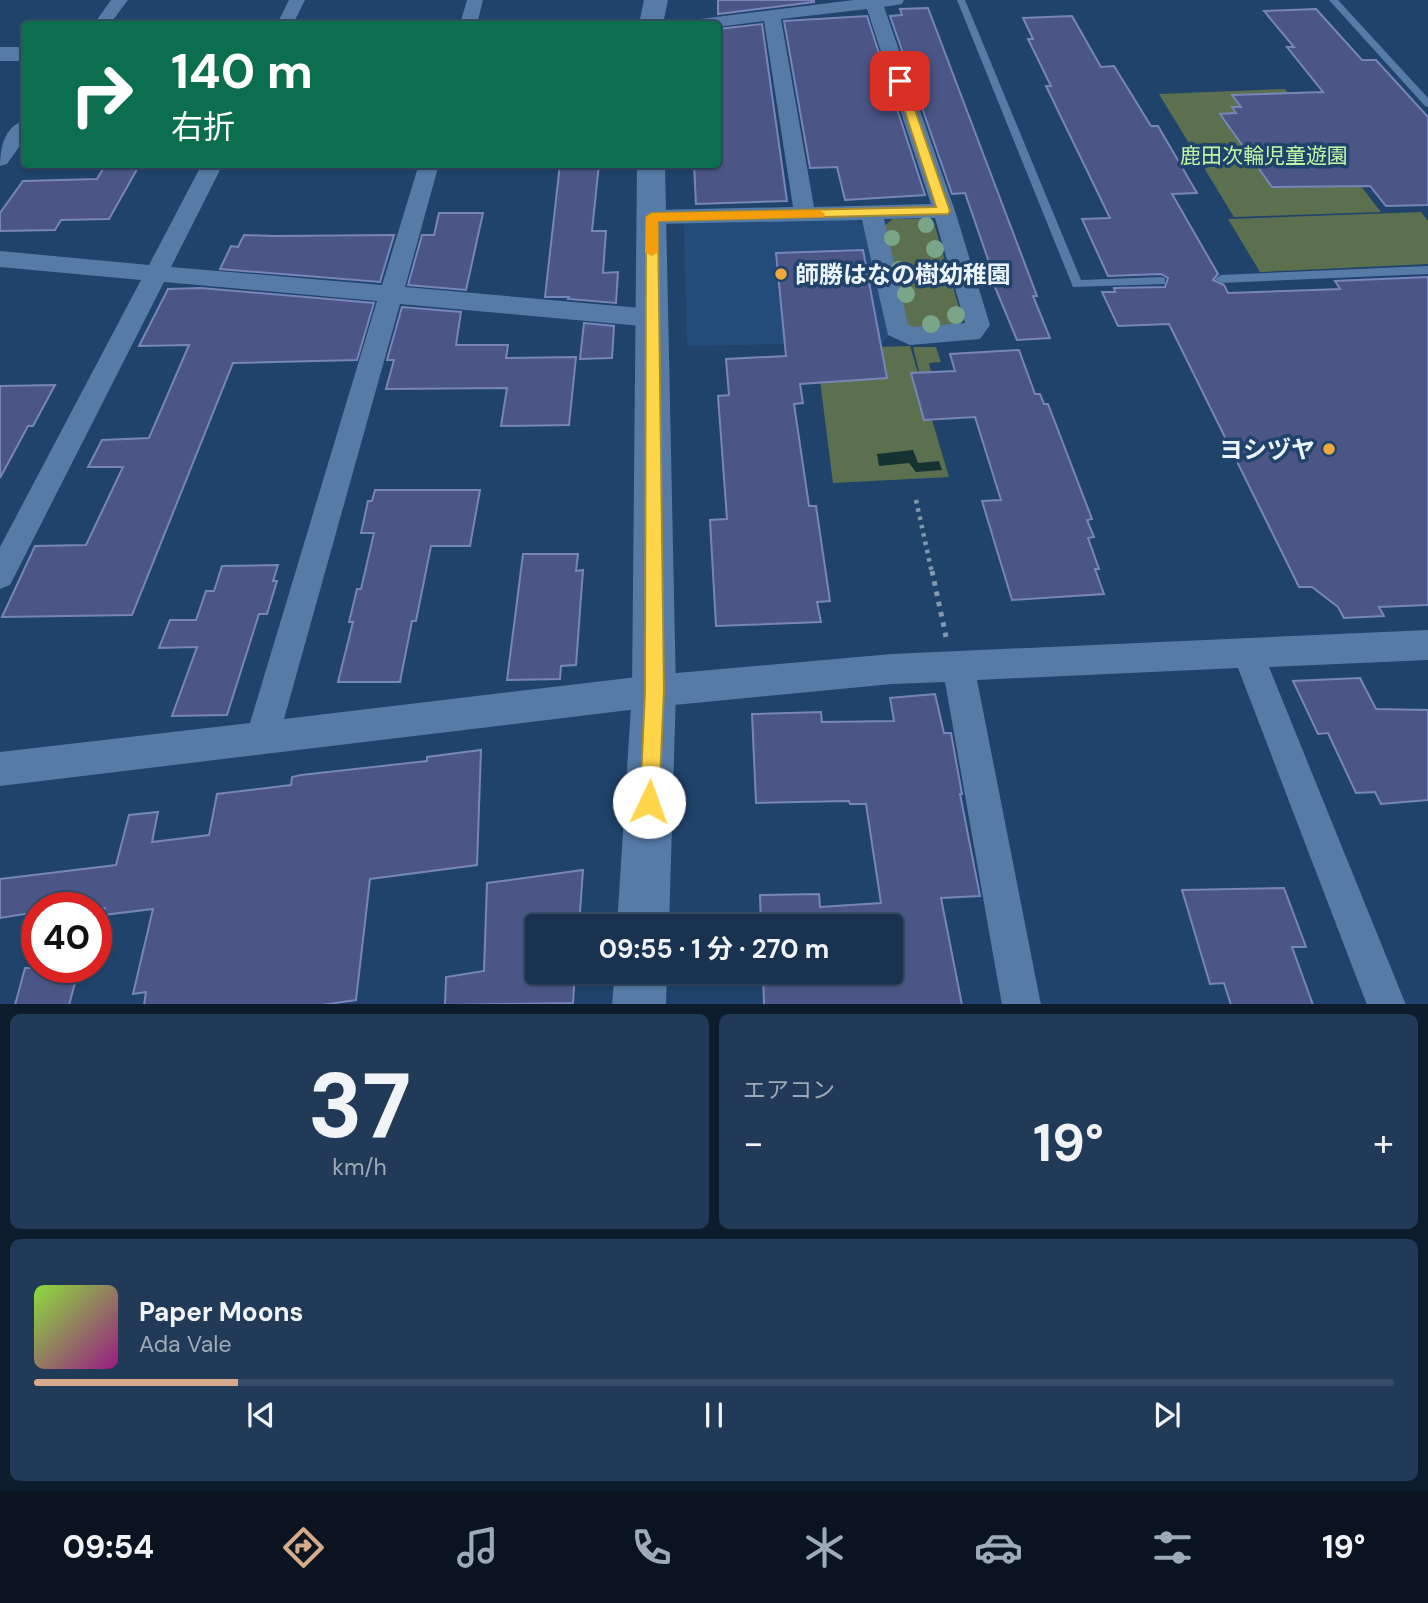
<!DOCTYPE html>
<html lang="ja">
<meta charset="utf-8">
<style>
:root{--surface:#183250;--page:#213a57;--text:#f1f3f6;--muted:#9faab7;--line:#364d67;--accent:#d6ab8b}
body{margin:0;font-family:"DM Sans","Noto Sans JP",sans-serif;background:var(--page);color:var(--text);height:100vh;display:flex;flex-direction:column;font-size:26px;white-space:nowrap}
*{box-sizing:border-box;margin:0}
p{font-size:23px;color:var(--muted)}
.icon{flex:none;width:38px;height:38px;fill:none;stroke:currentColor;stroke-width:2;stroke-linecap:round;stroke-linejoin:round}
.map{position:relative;height:1004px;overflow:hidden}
.panel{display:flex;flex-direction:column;gap:10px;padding:10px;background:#0d1c2c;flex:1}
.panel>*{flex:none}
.banner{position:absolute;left:21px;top:21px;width:700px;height:147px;border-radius:7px;box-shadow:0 2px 5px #0004,0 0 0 2px var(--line);background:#0b6e4f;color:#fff;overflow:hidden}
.speed{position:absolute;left:21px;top:892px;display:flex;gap:14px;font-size:35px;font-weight:700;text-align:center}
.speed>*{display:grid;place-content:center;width:91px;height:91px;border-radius:50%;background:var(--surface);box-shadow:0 2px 5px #0004,0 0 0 2px var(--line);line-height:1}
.speed .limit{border:10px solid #d22;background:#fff;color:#111}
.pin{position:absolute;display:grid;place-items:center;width:60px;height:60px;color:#fff;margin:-30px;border-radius:14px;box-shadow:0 4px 10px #0006}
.me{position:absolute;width:77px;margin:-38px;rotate:3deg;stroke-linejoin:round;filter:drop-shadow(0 0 5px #0008)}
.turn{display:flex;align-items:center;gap:24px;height:147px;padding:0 35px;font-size:32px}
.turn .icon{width:91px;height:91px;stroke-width:2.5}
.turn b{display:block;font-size:49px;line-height:60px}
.big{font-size:52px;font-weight:700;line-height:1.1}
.panel .card{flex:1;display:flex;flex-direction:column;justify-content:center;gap:10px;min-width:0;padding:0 24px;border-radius:10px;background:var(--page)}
.panel .dial{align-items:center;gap:0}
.dial b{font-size:91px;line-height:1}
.song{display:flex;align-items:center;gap:21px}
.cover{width:84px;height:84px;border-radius:10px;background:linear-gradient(135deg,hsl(90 70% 55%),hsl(310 70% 35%))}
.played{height:7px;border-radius:4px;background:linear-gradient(90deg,var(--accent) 15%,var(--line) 15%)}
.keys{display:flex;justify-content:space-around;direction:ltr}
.heat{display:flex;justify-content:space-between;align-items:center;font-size:38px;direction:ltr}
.panel .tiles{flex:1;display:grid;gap:10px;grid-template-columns:1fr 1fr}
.card:last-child{grid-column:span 2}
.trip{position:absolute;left:525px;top:914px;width:378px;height:70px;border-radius:7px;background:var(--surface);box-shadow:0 2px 5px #0004,0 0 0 2px var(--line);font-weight:700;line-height:70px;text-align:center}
.tab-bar{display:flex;height:112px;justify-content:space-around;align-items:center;background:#0a1420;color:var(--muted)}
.tab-bar .icon{width:49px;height:49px}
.tab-bar .selected{color:var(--accent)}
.tab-bar b{font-size:32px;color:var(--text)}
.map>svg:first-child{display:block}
.built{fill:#234c7a}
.green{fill:#5c704f}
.water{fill:#133231}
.building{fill:#4b5687;stroke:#7885b9;stroke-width:2}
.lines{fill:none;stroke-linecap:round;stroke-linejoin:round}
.path-far1{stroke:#8399b2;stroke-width:4.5;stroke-dasharray:3.5 5;stroke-linecap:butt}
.path{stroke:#8399b2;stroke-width:5;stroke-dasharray:4.5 6;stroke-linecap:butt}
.lane{fill:#567ba7;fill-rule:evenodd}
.street{fill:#567ba7;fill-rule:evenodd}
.secondary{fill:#567ba7;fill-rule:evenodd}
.tree{fill:#7aa589}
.route{fill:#ffd54a;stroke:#a68a30;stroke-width:2}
.slow{fill:#f59e0b}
.poi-dot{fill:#eea83c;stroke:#20436b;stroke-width:2.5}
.labels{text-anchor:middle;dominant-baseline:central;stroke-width:7;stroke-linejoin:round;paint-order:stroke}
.far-park-label{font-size:21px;fill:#c3f6a2;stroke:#20436b}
.poi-label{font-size:24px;font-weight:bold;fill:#ecf4fe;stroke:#20436b;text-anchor:start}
</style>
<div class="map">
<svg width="1428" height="1005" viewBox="0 0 1428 1005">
<rect width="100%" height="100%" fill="#20436b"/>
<path class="built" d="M856 220 867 226 888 335 883 342 687 346 684 222Z"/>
<g class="green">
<path d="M1285 89 1381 212 1234 217 1159 94Z"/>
<path d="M1421 212 1428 221V264L1260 272 1228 219Z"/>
<path d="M893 219H924L934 223 963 321 957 327 915 329 905 323 884 226Z"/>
<path d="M910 346 927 403 913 347H936L941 362 929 363 940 412 930 413 949 477 833 483 816 349Z"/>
</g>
<path class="water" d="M913 450 918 463 939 461 942 470 916 472 909 463 879 466 877 454Z"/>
<g class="building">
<path d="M718 0H814V2L718 14Z"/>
<path d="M928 8 1037 296H1033L1050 338 1017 340 987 268H991L965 193 952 194 890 16 902 15 900 9Z"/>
<path d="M1316 9 1362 60H1376L1428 117V205L1386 206 1370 186 1272 187 1220 114 1236 113 1232 107H1241L1232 95 1323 92 1287 47H1294L1264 11Z"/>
<path d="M867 16 925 195 845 200 837 167 810 168 784 21Z"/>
<path d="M1072 16 1101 67 1114 66 1151 126H1158L1197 193 1172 194 1218 274 1213 280 1224 285 1228 293 1340 289 1335 281 1428 277V605L1379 607 1384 616 1344 618 1338 607 1312 587H1299L1169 324 1118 326 1102 292H1115L1114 288 1165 287 1168 278 1161 274 1108 276 1082 219 1110 218 1046 86H1051L1028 39H1033L1023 18Z"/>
<path d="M762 24 787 201 696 204 694 164H718V29Z"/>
<path d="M106 164H140L109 219 61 220 55 230 0 231V213L23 181 97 179Z"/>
<path d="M560 164H599L592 231H606L603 273 618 272 616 303 568 299 569 297H545Z"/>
<path d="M439 213H483L466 290 408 285 422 235H434Z"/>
<path d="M244 235 275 236 394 235 380 282 220 269 231 246 238 247Z"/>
<path d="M863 250 887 378 800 384 803 403 794 404 809 506H816L830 601 817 602 821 622 716 626 710 520 727 519 718 396 729 395 726 359 786 356 776 253Z"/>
<path d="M201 288 374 303 357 360 233 363 132 615 2 617 35 546 86 545 123 467H88L102 440 149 438 189 345 139 346 168 289Z"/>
<path d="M402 307 461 312 456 345H508L506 358 576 357 569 425 501 426 507 388 386 389 394 360H387Z"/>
<path d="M584 323 614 326 612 358 580 359Z"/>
<path d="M1019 350 1035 394H1040L1044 404H1048L1092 519 1087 520 1094 537 1088 538 1099 569H1095L1104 594 1012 600 982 501 1001 500 975 417 924 420 911 373 955 371 950 354Z"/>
<path d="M55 385 33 426H28L0 478V386Z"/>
<path d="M375 490H480L470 546H431L416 621H412L400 682H338L353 622H349L357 589H361L374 533H361L368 501H372Z"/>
<path d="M523 554H578L576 571 583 570 576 665 561 666 560 679 507 680Z"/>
<path d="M278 565 273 581H277L267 614H259L227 715 172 716 197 647 159 648 170 620H196L206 591H214L222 566Z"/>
<path d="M1360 678 1376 709 1428 710V800L1381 804 1375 792 1356 793 1328 733 1318 734 1293 681Z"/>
<path d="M935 694 944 733H951L962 794H960L980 896 941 898 962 1005H764L763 971H891V926H761L760 895 819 894 820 907 881 903 866 804H850L849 801 756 803 752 714 821 712 822 722 894 721 890 698Z"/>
<path d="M481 750 477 865 370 879 356 1000 322 1005H144L146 992 133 994 153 909 103 915 105 908H37V912L0 918V879L116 865 129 815 158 812 152 842 209 835 217 794 291 785 292 777 301 775 427 761V757Z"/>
<path d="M583 870 579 926H537V971H575L573 1003 445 1005 446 977 484 971 487 883Z"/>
<path d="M1284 888 1306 947H1292L1313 1005H1231L1224 983 1210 984 1182 890Z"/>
<path d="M25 968H79L69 1005H15Z"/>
</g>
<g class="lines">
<path class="path-far1" d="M916 500 932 573"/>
<path class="path" d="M932 571 946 637"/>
<g class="lane">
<path d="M957 0H965L1081 280 1161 277 1165 278V284L1073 287Z"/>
<path d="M1329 0H1338L1428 98V107L1425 106Z"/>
<path d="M1428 266V274L1221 283 1215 279 1221 275Z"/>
</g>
<g class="street">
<path d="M111 0H128L110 24H94Z"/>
<path d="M289 0H305L293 24H277Z"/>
<path d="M467 0H483L477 24H460Z"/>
<path d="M854 0H904L902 4 884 7 955 211 990 325 980 339 910 345 888 335 862 220 652 224 644 222 641 217 644 212 652 210 793 207 764 21 718 27V24H690L692 20ZM867 9 931 204 814 207 781 19ZM935 218 965 323 913 327 908 324 884 219Z"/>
<path d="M24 121V140L7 164 0 166C0 149 4 126 24 121Z"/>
<path d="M202 164H223L171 267 382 285 419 164H439L405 287 652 309 660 312 664 318 660 324 652 327 400 304 284 719 654 675 892 654 1428 630V660L1269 667 1406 1005H1367L1238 668 977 680 1041 1005H1002L945 682 892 684 654 707 0 786V752L250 723 377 301 164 282 10 585 0 589V547L141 280 0 267V251L149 265Z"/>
</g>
<g class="secondary">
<path d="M644 0H668L663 24H639Z"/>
<rect x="0" y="47" width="24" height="14"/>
<path d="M637 164H665L676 691 669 926H617L632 691Z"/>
<path d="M615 971H667L666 1005H612Z"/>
</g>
</g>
<g class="tree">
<circle cx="926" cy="225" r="8"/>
<circle cx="892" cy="238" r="8"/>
<circle cx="935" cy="249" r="9"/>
<circle cx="899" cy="270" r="9"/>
<circle cx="943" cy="274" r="9"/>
<circle cx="906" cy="294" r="9"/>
<circle cx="956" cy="315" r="9"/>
<circle cx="931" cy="324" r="9"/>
</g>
<path class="route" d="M900 77 905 81 950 211 948 214 658 221 664 691 659 802 656 808 649 811 642 808 640 802 645 691 646 217 652 213 936 207 895 81Z"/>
<path class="slow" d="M819 210 825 214 824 217 658 221V252L652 256 645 252 646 217 652 213Z"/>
<g class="poi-dot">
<circle cx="781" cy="274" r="7"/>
<circle cx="1329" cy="449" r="7"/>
</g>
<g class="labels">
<g class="far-park-label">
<text x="1264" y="156">鹿田次輪児童遊園</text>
</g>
<g class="poi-label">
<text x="795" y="274">師勝はなの樹幼稚園</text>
<text x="1315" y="449" text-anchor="end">ヨシヅヤ</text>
</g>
</g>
</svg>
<div class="speed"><div class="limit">40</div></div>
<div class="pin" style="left:900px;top:81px;background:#d93025"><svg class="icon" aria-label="arrive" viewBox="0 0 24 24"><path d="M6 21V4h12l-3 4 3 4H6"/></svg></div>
<svg class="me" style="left:649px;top:802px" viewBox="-20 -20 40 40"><circle r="19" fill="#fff"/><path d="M0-13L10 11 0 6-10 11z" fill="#ffd54a"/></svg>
<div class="trip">09:55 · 1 分 · 270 m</div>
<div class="banner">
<div class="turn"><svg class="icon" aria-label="right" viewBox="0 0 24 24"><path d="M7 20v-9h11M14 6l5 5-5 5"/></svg><div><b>140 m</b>右折</div></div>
</div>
</div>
<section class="panel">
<div class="tiles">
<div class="card dial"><b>37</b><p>km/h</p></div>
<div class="card"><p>エアコン</p>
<div class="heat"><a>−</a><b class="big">19°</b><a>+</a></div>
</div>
<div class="card">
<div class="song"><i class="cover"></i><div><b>Paper Moons</b><p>Ada Vale</p></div></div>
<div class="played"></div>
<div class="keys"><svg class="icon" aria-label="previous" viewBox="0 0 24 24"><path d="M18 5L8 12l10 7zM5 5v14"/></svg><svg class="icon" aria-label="pause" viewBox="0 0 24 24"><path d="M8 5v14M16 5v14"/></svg><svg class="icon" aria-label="next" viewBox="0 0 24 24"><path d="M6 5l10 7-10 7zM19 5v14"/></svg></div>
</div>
</div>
</section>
<nav class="tab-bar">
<b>09:54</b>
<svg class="icon selected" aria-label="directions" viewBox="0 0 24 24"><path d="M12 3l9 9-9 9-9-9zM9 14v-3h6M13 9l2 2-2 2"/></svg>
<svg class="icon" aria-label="music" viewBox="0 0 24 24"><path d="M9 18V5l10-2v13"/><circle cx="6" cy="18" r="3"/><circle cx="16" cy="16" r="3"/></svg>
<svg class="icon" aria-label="phone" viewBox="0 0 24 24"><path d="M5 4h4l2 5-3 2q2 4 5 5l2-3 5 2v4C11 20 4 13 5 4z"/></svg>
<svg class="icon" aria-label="climate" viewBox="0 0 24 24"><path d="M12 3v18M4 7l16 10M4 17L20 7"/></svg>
<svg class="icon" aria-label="car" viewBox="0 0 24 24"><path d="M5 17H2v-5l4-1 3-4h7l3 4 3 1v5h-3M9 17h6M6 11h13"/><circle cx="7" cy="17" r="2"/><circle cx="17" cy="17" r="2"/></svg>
<svg class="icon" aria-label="filters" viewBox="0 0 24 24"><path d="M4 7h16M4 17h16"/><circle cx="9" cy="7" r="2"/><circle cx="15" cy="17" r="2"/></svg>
<b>19°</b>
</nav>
